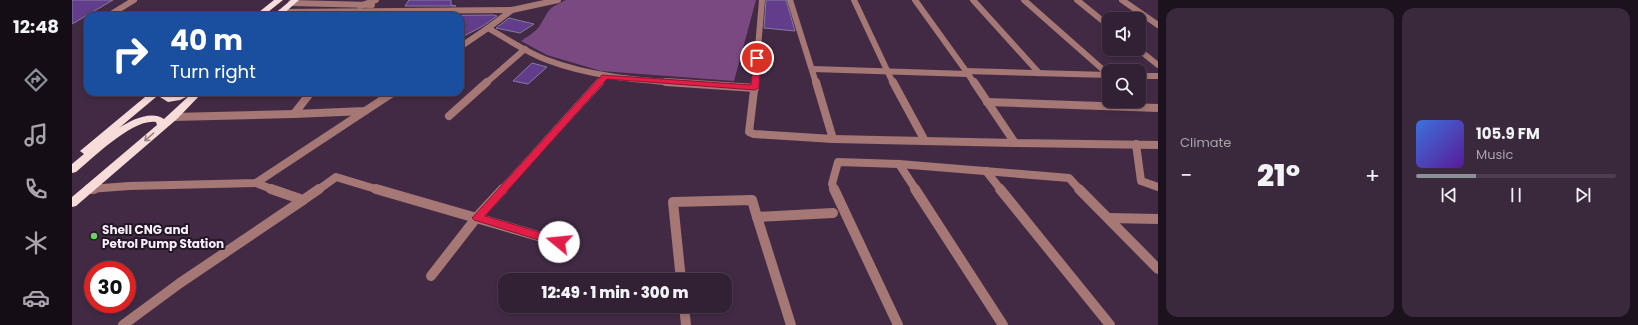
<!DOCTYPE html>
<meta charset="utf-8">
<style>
:root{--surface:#322034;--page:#3a283c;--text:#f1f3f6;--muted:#a8a3ac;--line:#4d3e4f;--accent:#8c9099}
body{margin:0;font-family:Poppins,sans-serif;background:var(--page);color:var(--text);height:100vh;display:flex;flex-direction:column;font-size:15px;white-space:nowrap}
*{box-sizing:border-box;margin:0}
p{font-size:13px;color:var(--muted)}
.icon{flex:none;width:22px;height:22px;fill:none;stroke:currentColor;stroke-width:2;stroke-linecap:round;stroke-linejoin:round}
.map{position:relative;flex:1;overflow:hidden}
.sheet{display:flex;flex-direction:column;gap:8px;padding:8px;background:#1c121d;width:480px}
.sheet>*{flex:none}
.top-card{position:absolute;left:12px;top:12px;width:380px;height:84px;border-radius:12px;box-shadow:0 2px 6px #0003,0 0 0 1px var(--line);background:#1a4fa0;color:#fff;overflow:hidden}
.tools{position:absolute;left:1030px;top:12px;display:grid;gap:8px}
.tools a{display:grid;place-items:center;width:44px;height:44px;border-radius:8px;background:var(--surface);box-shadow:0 2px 6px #0003,0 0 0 1px var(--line);font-size:20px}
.speed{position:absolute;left:12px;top:261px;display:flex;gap:8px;font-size:20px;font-weight:700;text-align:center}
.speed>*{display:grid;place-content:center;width:52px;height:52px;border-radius:50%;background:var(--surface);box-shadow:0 2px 6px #0003,0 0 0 1px var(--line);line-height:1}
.speed .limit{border:6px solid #d22;background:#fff;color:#111}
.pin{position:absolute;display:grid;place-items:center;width:34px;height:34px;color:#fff;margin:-17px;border:2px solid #fff;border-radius:50%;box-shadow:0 1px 4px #0007}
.me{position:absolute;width:44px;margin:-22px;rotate:287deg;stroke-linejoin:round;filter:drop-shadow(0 0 3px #0008)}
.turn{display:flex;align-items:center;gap:14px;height:84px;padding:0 20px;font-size:18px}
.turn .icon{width:52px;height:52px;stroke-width:2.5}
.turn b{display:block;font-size:28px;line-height:34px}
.big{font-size:30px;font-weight:800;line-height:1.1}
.sheet .tile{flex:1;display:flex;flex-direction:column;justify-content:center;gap:6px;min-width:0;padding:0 14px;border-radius:12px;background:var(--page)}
.song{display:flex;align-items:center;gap:12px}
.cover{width:48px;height:48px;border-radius:6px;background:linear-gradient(135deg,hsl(220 70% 55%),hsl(270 70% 35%))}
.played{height:4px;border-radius:2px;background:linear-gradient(90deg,var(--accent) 30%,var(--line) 30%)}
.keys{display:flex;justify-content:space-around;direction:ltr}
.heat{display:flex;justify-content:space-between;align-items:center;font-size:22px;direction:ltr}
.sheet .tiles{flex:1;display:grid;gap:8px;grid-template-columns:repeat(2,1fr)}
.trip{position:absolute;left:426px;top:273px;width:234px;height:40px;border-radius:12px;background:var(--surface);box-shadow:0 2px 6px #0003,0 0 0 1px var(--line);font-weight:800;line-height:40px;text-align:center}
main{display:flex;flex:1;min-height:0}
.tab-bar{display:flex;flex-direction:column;width:72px;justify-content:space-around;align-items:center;background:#140d15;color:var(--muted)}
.tab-bar .icon{width:28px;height:28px}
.tab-bar .current{color:var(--accent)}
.tab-bar b{font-size:18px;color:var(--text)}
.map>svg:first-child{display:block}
.green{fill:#7a4981}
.building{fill:#613d8c;stroke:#887a9e}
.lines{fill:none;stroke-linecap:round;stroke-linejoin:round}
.minor-far2{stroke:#a57775;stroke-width:6}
.minor-far1{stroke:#a57775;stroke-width:8}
.minor{stroke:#a57775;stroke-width:10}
.tertiary{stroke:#a57775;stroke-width:6}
.trunk{fill:#f8dcda;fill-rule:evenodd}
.oneway{stroke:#988388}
.route{fill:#e11d48;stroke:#92132f}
.poi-dot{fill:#6ad364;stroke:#221724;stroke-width:1.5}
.labels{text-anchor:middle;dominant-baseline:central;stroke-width:4;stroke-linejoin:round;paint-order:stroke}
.poi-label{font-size:12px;font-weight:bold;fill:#faebfc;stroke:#221724;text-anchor:start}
</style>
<main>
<nav class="tab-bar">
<b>12:48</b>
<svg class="icon current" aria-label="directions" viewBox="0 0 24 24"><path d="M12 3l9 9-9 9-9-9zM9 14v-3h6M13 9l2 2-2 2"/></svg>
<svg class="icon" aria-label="music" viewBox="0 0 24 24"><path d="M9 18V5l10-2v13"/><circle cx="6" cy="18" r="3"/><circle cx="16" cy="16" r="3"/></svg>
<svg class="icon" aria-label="phone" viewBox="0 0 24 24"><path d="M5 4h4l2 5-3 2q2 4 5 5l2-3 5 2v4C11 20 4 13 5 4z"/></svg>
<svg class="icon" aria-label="climate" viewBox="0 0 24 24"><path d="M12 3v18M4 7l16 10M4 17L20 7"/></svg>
<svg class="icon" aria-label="car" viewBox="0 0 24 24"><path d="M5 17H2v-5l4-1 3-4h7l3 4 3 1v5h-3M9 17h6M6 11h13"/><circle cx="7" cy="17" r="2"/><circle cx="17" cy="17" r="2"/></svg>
</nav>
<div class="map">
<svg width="1086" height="325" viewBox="0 0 1086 325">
<rect width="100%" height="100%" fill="#422a45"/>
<path class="green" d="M494 0H684L662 81 529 71 475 55 449 41C455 37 463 32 467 27 478 10 474 9 494 0Z"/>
<g class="building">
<path d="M0 0H41L0 24Z"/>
<path d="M337 0H379V5L384 6H333Z"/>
<path d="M694 0H714L723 31 692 28Z"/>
<path d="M421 15 425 16 411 26 388 38V16H328Z"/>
<path d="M437 18 462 24 448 33 424 28Z"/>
<path d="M460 63 475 67 456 84 441 81Z"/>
</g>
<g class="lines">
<g class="minor-far2">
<path d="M718 0 744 83"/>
<path d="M782 0 821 83"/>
<path d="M843 0 894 71"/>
<path d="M901 0 967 73"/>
<path d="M1005 0 1037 26"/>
<path d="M1050 0 1086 25"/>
<path d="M288 6 304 0"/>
<path d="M440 10 416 28C435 39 454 52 475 60 517 76 563 80 607 83"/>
<path d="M36 16 62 0"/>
<path d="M388 47 416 28"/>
<path d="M1066 49 1086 65"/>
<path d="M741 69 896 74"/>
<path d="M1067 76H1086"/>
<path d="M414 83 453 49"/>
<path d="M527 83 533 77"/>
<path d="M683 83 690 0"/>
<path d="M902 83 894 71 1037 75 952 0"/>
</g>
<g class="minor-far1">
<path d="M594 82 683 88"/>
<path d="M683 82 677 132 682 134 761 139 744 82"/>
<path d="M821 82 853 141"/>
<path d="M902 82 943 143 1086 145"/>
<path d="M239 92 222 114 293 111 322 92"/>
<path d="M915 102 1086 108"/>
<path d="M377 116 415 82"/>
<path d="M101 117 222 114"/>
<path d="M761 139 943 143"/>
<path d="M1064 144 1069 181 1086 187"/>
<path d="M827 164 844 190"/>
<path d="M914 171 929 190"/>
<path d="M184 183 202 190"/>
<path d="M17 189 57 186 184 183 293 111"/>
<path d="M246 190 264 177 307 190"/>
<path d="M430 190 528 82"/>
<path d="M763 190 760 184 766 162 827 164 997 178 1008 190"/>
</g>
<g class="minor">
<path d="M17 189H22"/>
<path d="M199 189 231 200 247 189"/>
<path d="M304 189 487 242"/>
<path d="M762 189 826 325"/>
<path d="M843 189 931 325"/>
<path d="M928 189 1038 325"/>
<path d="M1007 189 1086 269"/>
<path d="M685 217 719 325"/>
<path d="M1037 218 1086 219"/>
<path d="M359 276 405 217 431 189"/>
<path d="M609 280 601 202 680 200 685 217 761 213"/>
<path d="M612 306 614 325"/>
<path d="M51 325 108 283 231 200"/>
</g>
<g class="tertiary">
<path d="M219 3 300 5"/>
<path d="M209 12 440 10 486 0"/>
</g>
<g class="trunk">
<path d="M202 0H211L191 16H182Z"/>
<path d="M219 0H227L209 16H200Z"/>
<path d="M79 92H90L47 128C59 120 79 110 92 119L118 95 108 100 96 102 88 97 93 92H103L100 96 109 92H131L105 119 4 206 0 207V197L85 125 84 122C61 118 21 158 4 172L0 173V164L12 154 8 151Z"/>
</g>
</g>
<defs><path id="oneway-shaft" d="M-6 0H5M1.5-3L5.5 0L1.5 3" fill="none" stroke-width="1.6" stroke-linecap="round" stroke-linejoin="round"/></defs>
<use class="oneway" href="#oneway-shaft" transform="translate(77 137) rotate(139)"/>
<path class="route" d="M685 56 689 58 687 88 683 90 535 79 413 216 491 239 492 242 491 245H483L402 220 400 218 530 75 679 85 682 58Z"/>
<circle class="poi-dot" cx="22" cy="236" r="4"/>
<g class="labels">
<g class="poi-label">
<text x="30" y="229">Shell CNG and<tspan x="30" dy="14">Petrol Pump Station</tspan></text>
</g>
</g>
</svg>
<div class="tools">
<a><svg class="icon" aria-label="sound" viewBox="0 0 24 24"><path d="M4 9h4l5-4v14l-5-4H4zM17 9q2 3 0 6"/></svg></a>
<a><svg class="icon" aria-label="search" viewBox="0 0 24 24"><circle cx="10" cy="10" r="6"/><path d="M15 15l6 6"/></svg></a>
</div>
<div class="speed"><div class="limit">30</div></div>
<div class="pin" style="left:685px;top:58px;background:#d93025"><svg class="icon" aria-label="arrive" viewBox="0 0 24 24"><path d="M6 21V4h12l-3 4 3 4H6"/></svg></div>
<svg class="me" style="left:487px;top:242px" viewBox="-20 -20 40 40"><circle r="19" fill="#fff"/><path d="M0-13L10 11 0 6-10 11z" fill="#e11d48"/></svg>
<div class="trip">12:49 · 1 min · 300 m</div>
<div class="top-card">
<div class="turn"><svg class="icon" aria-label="right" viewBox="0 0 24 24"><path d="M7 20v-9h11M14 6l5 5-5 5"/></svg><div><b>40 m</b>Turn right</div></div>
</div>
</div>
<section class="sheet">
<div class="tiles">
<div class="tile"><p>Climate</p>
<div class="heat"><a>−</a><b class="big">21°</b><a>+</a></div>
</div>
<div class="tile">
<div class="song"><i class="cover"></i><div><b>105.9 FM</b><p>Music</p></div></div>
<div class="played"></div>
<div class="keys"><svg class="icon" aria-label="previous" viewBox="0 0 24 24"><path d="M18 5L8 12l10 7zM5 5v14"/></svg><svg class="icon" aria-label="pause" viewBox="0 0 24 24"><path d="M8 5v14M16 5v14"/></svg><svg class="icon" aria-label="next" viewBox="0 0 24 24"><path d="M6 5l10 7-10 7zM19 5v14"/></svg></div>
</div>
</div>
</section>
</main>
